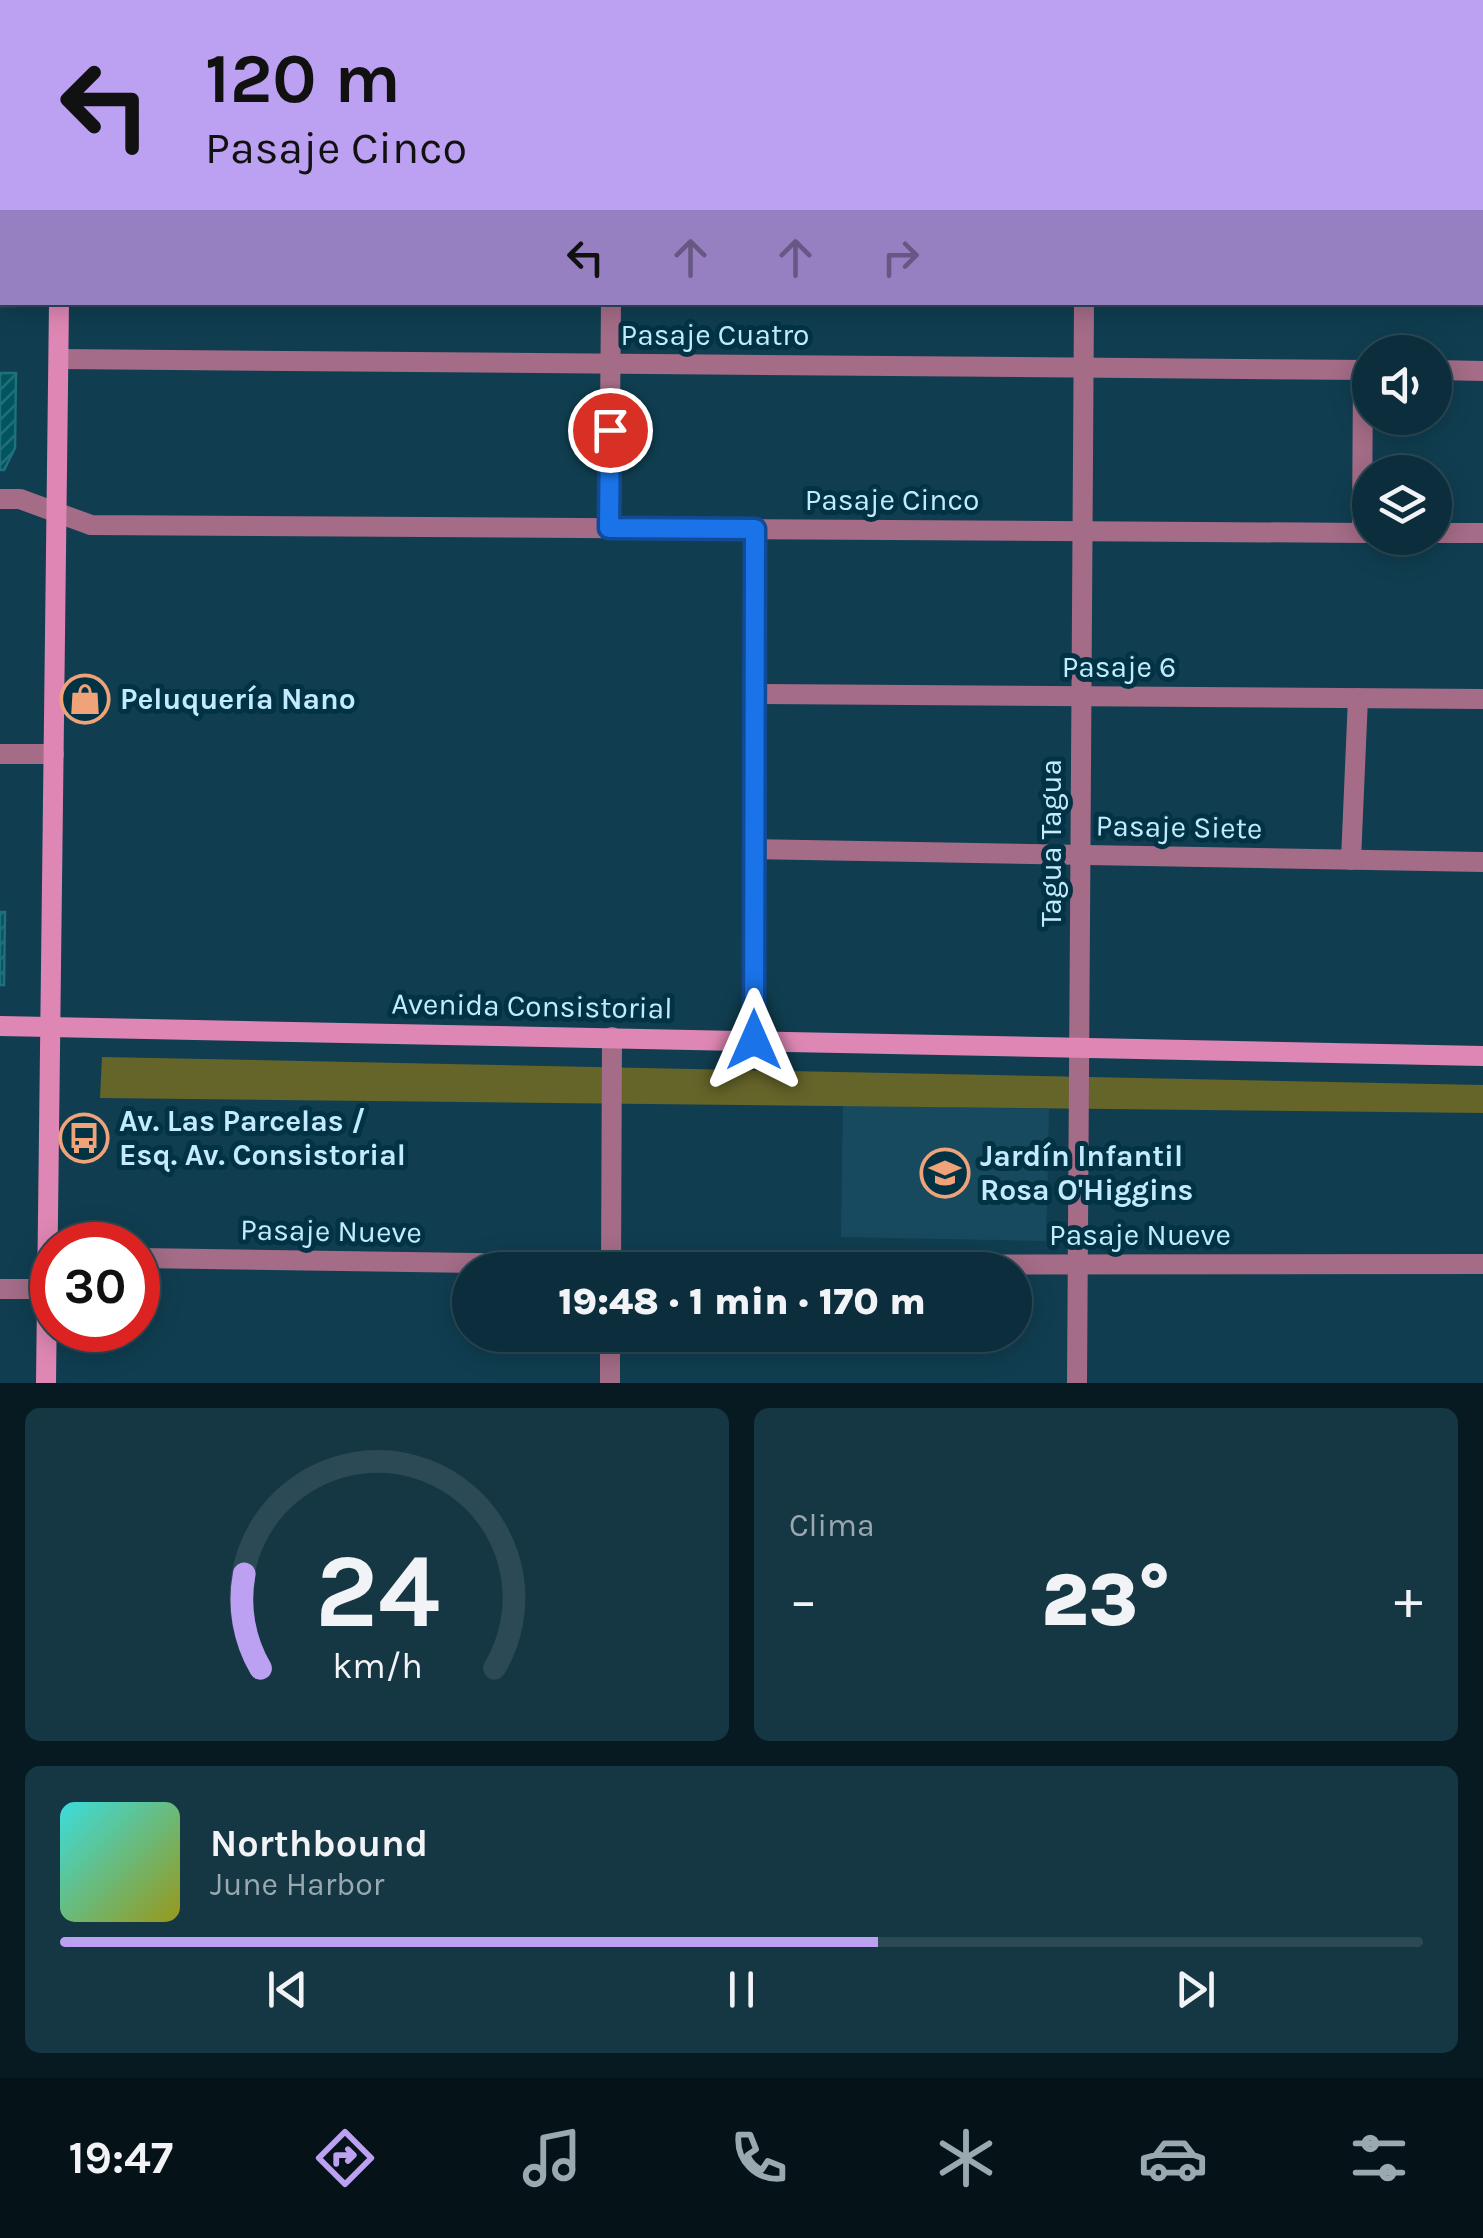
<!DOCTYPE html>
<html lang="es">
<meta charset="utf-8">
<style>
:root{--surface:#0c2e3c;--page:#153643;--text:#f1f3f6;--muted:#9aa8af;--line:#2c4a56;--accent:#bca0f2}
body{margin:0;font-family:Karla,sans-serif;background:var(--page);color:var(--text);height:100vh;display:flex;flex-direction:column;font-size:38px;white-space:nowrap}
*{box-sizing:border-box;margin:0}
p{font-size:32px;color:var(--muted)}
.icon{flex:none;width:55px;height:55px;fill:none;stroke:currentColor;stroke-width:2;stroke-linecap:round;stroke-linejoin:round}
.map{position:relative;height:1383px;overflow:hidden}
.details{display:flex;flex-direction:column;gap:25px;padding:25px;background:#071921;flex:1}
.details>*{flex:none}
.banner{position:absolute;left:0px;top:0px;width:1485px;height:305px;box-shadow:0 5px 25px #0003,0 0 0 2px var(--line);background:#bca0f2;color:#111;overflow:hidden}
.fabs{position:absolute;left:1352px;top:335px;display:grid;gap:20px}
.fabs a{display:grid;place-items:center;width:100px;height:100px;border-radius:50%;background:var(--surface);box-shadow:0 5px 25px #0003,0 0 0 2px var(--line);font-size:50px}
.speed{position:absolute;left:30px;top:1222px;display:flex;gap:20px;font-size:50px;font-weight:700;text-align:center}
.speed>*{display:grid;place-content:center;width:130px;height:130px;border-radius:50%;background:var(--surface);box-shadow:0 5px 25px #0003,0 0 0 2px var(--line);line-height:1}
.speed .limit{border:15px solid #d22;background:#fff;color:#111}
.pin{position:absolute;display:grid;place-items:center;width:85px;height:85px;color:#fff;margin:-42px;border:5px solid #fff;border-radius:50%;box-shadow:0 2px 10px #0007}
.me{position:absolute;width:110px;margin:-55px;rotate:0deg;stroke-linejoin:round;filter:drop-shadow(0 0 8px #0008)}
.turn{display:flex;align-items:center;gap:35px;height:210px;padding:0 40px;font-size:45px}
.turn .icon{width:130px;height:130px;stroke-width:2.5}
.turn b{display:block;font-size:70px;line-height:85px}
.lanes{display:flex;align-items:center;height:95px;padding:0 40px;background:#0003;justify-content:center;gap:50px;direction:ltr}
.lanes .off{opacity:.35}
.big{font-size:75px;font-weight:800;line-height:1.1}
.details .tile{flex:1;display:flex;flex-direction:column;justify-content:center;gap:15px;min-width:0;padding:0 35px;border-radius:15px;background:var(--page)}
.details .dial{align-items:center;gap:0}
.dial svg{height:260px;overflow:visible;fill:none;stroke:var(--line);stroke-width:7;stroke-linecap:round;text-anchor:middle}
.dial text{fill:var(--text);stroke:none}
.song{display:flex;align-items:center;gap:30px}
.cover{width:120px;height:120px;border-radius:15px;background:linear-gradient(135deg,hsl(180 70% 55%),hsl(60 70% 35%))}
.played{height:10px;border-radius:5px;background:linear-gradient(90deg,var(--accent) 60%,var(--line) 60%)}
.keys{display:flex;justify-content:space-around;direction:ltr}
.heat{display:flex;justify-content:space-between;align-items:center;font-size:55px;direction:ltr}
.details .tiles{flex:1;display:grid;gap:25px;grid-template-columns:1fr 1fr}
.tile:last-child{grid-column:span 2}
.trip{position:absolute;left:452px;top:1252px;width:580px;height:100px;border-radius:50px;background:var(--surface);box-shadow:0 5px 25px #0003,0 0 0 2px var(--line);font-weight:800;line-height:100px;text-align:center}
.tabs{display:flex;height:160px;justify-content:space-around;align-items:center;background:#051218;color:var(--muted)}
.tabs .icon{width:70px;height:70px}
.tabs .selected{color:var(--accent)}
.tabs b{font-size:45px;color:var(--text)}
.map>svg:first-child{display:block}
.built{fill:#174a5f}
.grass{fill:#656429}
.building{fill:url(#building-hatch);stroke:#1f707c;stroke-width:2.5}
.lines{fill:none;stroke-linecap:round;stroke-linejoin:round}
.street{stroke:#a46c87;stroke-width:20}
.secondary{stroke:#df87b4;stroke-width:20}
.route-casing{stroke:#114b97;stroke-width:25}
.route{stroke:#1a73e8;stroke-width:18}
.labels{text-anchor:middle;dominant-baseline:central;stroke-width:10;stroke-linejoin:round;paint-order:stroke}
.street-label{font-size:30px;fill:#c3eafd;stroke:#023345}
.poi-label{font-size:30px;font-weight:bold;fill:#c3eafd;stroke:#023345;text-anchor:start}
</style>
<div class="map">
<svg width="1483" height="1383" viewBox="0 0 1483 1383">
<defs>
<pattern id="building-hatch" width="6" height="6" patternUnits="userSpaceOnUse" patternTransform="scale(2.5)"><rect width="6" height="6" fill="#01555f"/><path d="M-1 1l2-2M0 6l6-6M5 7l2-2" fill="none" stroke="#246e77"/></pattern>
</defs>
<rect width="100%" height="100%" fill="#103e50"/>
<path class="built" d="M843 1105 1049 1109 1046 1241 841 1237Z"/>
<path class="grass" d="M102 1057 1483 1085V1113L100 1098Z"/>
<g class="building">
<path d="M0 36H2L0 149Z"/>
<path d="M1 214 2 302H15V306H0Z"/>
<path d="M0 373H16L15 448 4 470H0Z"/>
<path d="M0 912H5L4 985H0Z"/>
</g>
<g class="lines">
<g class="street">
<path d="M613 2V0"/>
<path d="M1086 2V0"/>
<path d="M1482 35H1483"/>
<path d="M0 183H2"/>
<path d="M1482 199H1483"/>
<path d="M59 359 1370 370"/>
<path d="M1435 370 1483 371"/>
<path d="M0 499H20L91 525 1370 533"/>
<path d="M609 528 611 302"/>
<path d="M1362 533 1363 369"/>
<path d="M1435 533H1483"/>
<path d="M754 694 1483 699"/>
<path d="M0 754H54"/>
<path d="M754 849 1483 862"/>
<path d="M1351 860 1358 698"/>
<path d="M754 1040 755 529"/>
<path d="M138 1258 611 1265 1483 1264"/>
<path d="M611 1270 612 1037"/>
<path d="M0 1289H47"/>
<path d="M610 1383V1335"/>
<path d="M1077 1383 1084 302"/>
</g>
<g class="secondary">
<path d="M63 2V0"/>
<path d="M0 1026 1483 1056"/>
<path d="M46 1383 59 302"/>
</g>
</g>
<g class="lines">
<g class="route-casing">
<path id="route" d="M610 430 609 528 755 529 754 1040"/>
</g>
<use href="#route" class="route"/>
</g>
<defs>
<g id="shop-ring" transform="scale(2.5)"><circle r="9.5" fill="#023345" stroke="#f0a279" stroke-width="1.5"/><path d="M-5-2.5h2.3a2.7 3.5 0 0 1 5.4 0H5L5.5 6h-11ZM-1.5-2.5h3a1.5 2.3 0 0 0-3 0Z" fill="#f0a279"/></g>
<g id="bus-ring" transform="scale(2.5)"><circle r="9.5" fill="#023345" stroke="#f0a279" stroke-width="1.5"/><path d="M-5-6H5V4H4V6H2V4H-2V6H-4V4H-5ZM-3.5-4V0h7V-4ZM-3.5 1.2v1.5H-2V1.2ZM2 1.2v1.5H3.5V1.2Z" fill="#f0a279"/></g>
<g id="school-ring" transform="scale(2.5)"><circle r="9.5" fill="#023345" stroke="#f0a279" stroke-width="1.5"/><path d="M0-5L7-2L0 1L-7-2ZM-4 1L0 2.5L4 1V4Q0 6-4 4Z" fill="#f0a279"/></g>
</defs>
<g fill-rule="evenodd">
<use href="#shop-ring" x="85" y="699"/>
<use href="#bus-ring" x="84" y="1138"/>
<use href="#school-ring" x="945" y="1173"/>
</g>
<g class="labels">
<g class="street-label">
<text x="715" y="335">Pasaje Cuatro</text>
<text x="892" y="500">Pasaje Cinco</text>
<text x="1119" y="667">Pasaje 6</text>
<text transform="translate(1179 827) rotate(1)">Pasaje Siete</text>
<text transform="translate(1051 843) rotate(-90)">Tagua Tagua</text>
<text transform="translate(532 1006) rotate(1)">Avenida Consistorial</text>
<text transform="translate(331 1231) rotate(1)">Pasaje Nueve</text>
<text x="1140" y="1235">Pasaje Nueve</text>
</g>
<g class="poi-label">
<text x="120" y="699">Peluquería Nano</text>
<text x="119" y="1121">Av. Las Parcelas /<tspan x="119" dy="34">Esq. Av. Consistorial</tspan></text>
<text x="980" y="1156">Jardín Infantil<tspan x="980" dy="34">Rosa O'Higgins</tspan></text>
</g>
</g>
</svg>
<div class="fabs">
<a><svg class="icon" aria-label="sound" viewBox="0 0 24 24"><path d="M4 9h4l5-4v14l-5-4H4zM17 9q2 3 0 6"/></svg></a>
<a><svg class="icon" aria-label="layers" viewBox="0 0 24 24"><path d="M12 4l9 5-9 5-9-5zM3 14l9 5 9-5"/></svg></a>
</div>
<div class="speed"><div class="limit">30</div></div>
<div class="pin" style="left:610px;top:430px;background:#d93025"><svg class="icon" aria-label="arrive" viewBox="0 0 24 24"><path d="M6 21V4h12l-3 4 3 4H6"/></svg></div>
<svg class="me" style="left:754px;top:1040px" viewBox="-20 -20 40 40"><path d="M0-17L14 15 0 8-14 15z" fill="#1a73e8" stroke="#fff" stroke-width="4"/></svg>
<div class="trip">19:48 · 1 min · 170 m</div>
<div class="banner">
<div class="turn"><svg class="icon" aria-label="left" viewBox="0 0 24 24"><path d="M17 20v-9H6M10 6l-5 5 5 5"/></svg><div><b>120 m</b>Pasaje Cinco</div></div>
<div class="lanes"><svg class="icon" aria-label="left" viewBox="0 0 24 24"><path d="M17 20v-9H6M10 6l-5 5 5 5"/></svg><svg class="icon off" aria-label="ahead" viewBox="0 0 24 24"><path d="M12 20V5M6 11l6-6 6 6"/></svg><svg class="icon off" aria-label="ahead" viewBox="0 0 24 24"><path d="M12 20V5M6 11l6-6 6 6"/></svg><svg class="icon off" aria-label="right" viewBox="0 0 24 24"><path d="M7 20v-9h11M14 6l5 5-5 5"/></svg></div>
</div>
</div>
<section class="details">
<div class="tiles">
<div class="tile dial"><svg viewBox="0 0 100 80">
<path d="M14 69A42 42 0 1 1 86 69"/>
<path d="M14 69A42 42 0 0 1 9 40" stroke="#bca0f2"/>
<text x="50" y="56" font-size="32" font-weight="700">24</text>
<text x="50" y="72" font-size="11">km/h</text>
</svg></div>
<div class="tile"><p>Clima</p>
<div class="heat"><a>−</a><b class="big">23°</b><a>+</a></div>
</div>
<div class="tile">
<div class="song"><i class="cover"></i><div><b>Northbound</b><p>June Harbor</p></div></div>
<div class="played"></div>
<div class="keys"><svg class="icon" aria-label="previous" viewBox="0 0 24 24"><path d="M18 5L8 12l10 7zM5 5v14"/></svg><svg class="icon" aria-label="pause" viewBox="0 0 24 24"><path d="M8 5v14M16 5v14"/></svg><svg class="icon" aria-label="next" viewBox="0 0 24 24"><path d="M6 5l10 7-10 7zM19 5v14"/></svg></div>
</div>
</div>
</section>
<nav class="tabs">
<b>19:47</b>
<svg class="icon selected" aria-label="directions" viewBox="0 0 24 24"><path d="M12 3l9 9-9 9-9-9zM9 14v-3h6M13 9l2 2-2 2"/></svg>
<svg class="icon" aria-label="music" viewBox="0 0 24 24"><path d="M9 18V5l10-2v13"/><circle cx="6" cy="18" r="3"/><circle cx="16" cy="16" r="3"/></svg>
<svg class="icon" aria-label="phone" viewBox="0 0 24 24"><path d="M5 4h4l2 5-3 2q2 4 5 5l2-3 5 2v4C11 20 4 13 5 4z"/></svg>
<svg class="icon" aria-label="climate" viewBox="0 0 24 24"><path d="M12 3v18M4 7l16 10M4 17L20 7"/></svg>
<svg class="icon" aria-label="car" viewBox="0 0 24 24"><path d="M5 17H2v-5l4-1 3-4h7l3 4 3 1v5h-3M9 17h6M6 11h13"/><circle cx="7" cy="17" r="2"/><circle cx="17" cy="17" r="2"/></svg>
<svg class="icon" aria-label="filters" viewBox="0 0 24 24"><path d="M4 7h16M4 17h16"/><circle cx="9" cy="7" r="2"/><circle cx="15" cy="17" r="2"/></svg>
</nav>
